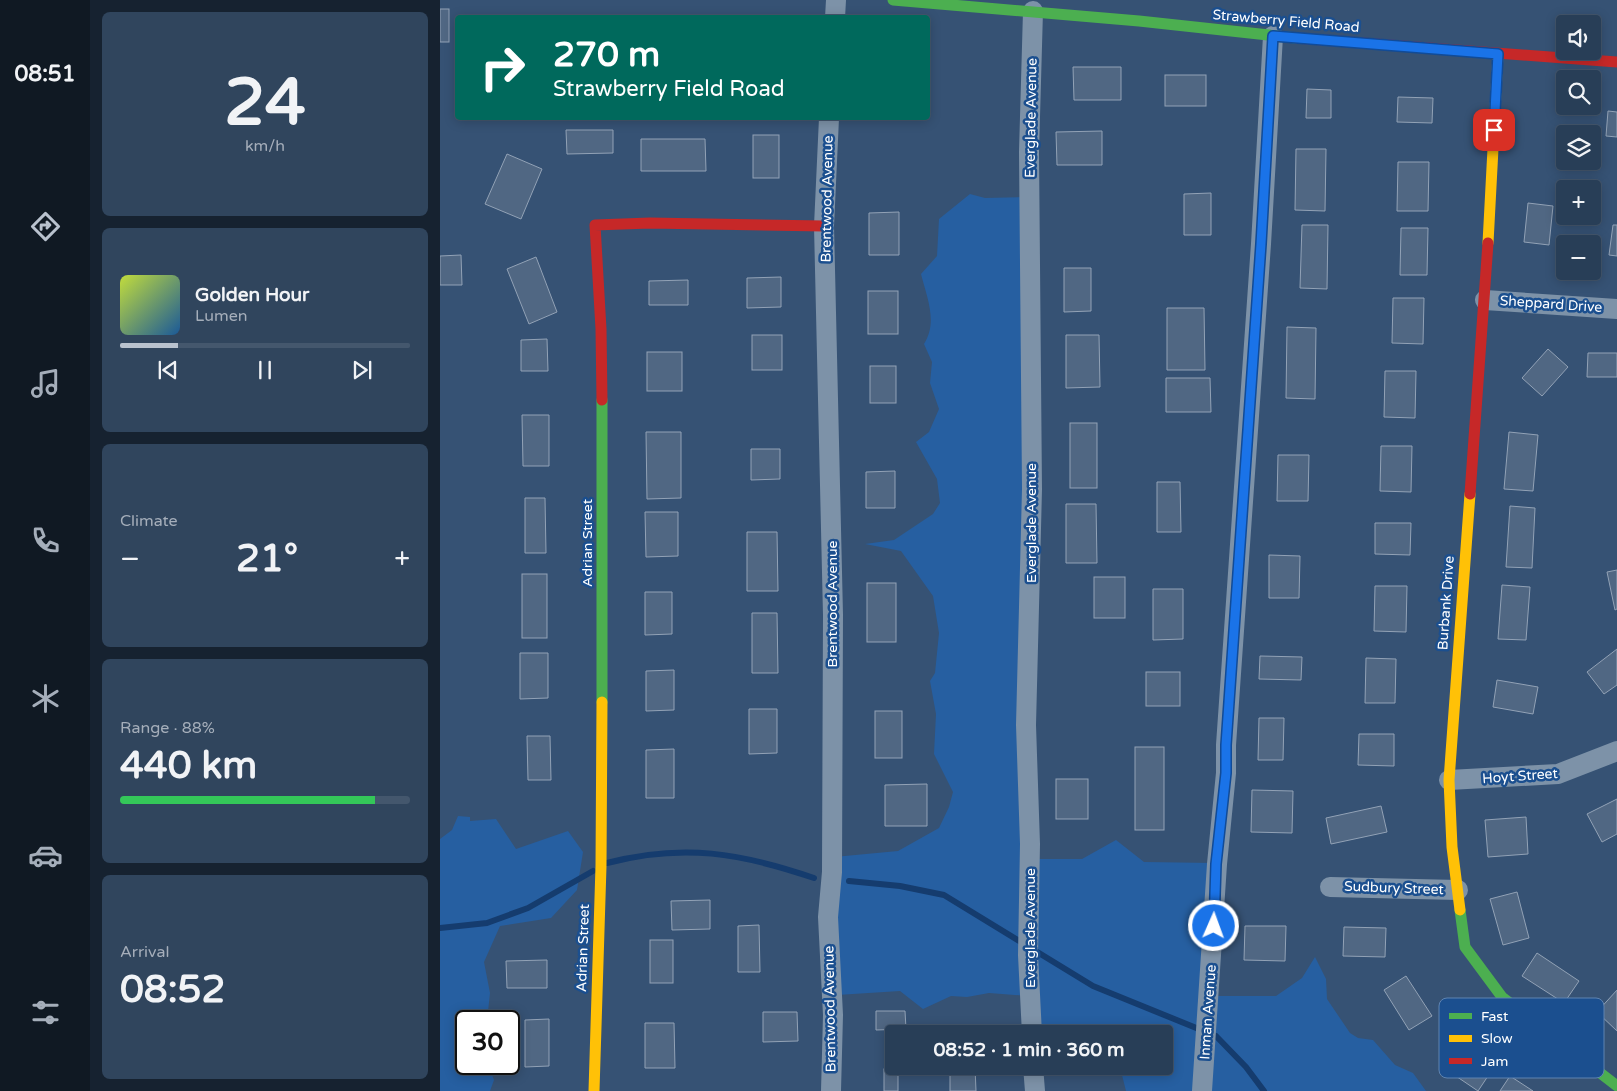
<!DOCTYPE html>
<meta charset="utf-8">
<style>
:root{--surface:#283e57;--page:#30455d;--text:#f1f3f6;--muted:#a5aeba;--line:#44576d;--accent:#b9c2ce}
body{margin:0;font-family:"Varela Round",sans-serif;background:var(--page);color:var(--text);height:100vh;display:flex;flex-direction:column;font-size:19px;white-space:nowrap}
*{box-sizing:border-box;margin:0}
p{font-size:16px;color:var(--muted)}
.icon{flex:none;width:28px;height:28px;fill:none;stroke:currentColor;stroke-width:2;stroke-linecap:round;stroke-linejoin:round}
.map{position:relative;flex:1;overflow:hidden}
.panel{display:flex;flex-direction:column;gap:12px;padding:12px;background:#162230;width:350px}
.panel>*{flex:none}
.guide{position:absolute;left:15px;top:15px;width:475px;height:105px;border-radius:5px;box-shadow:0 2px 12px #0003,0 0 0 1px var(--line);background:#00695c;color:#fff;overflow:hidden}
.fabs{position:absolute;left:1116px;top:15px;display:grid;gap:10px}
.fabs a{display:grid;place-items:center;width:45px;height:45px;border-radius:5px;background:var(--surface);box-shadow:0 2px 12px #0003,0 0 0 1px var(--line);font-size:25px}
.speed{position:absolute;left:15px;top:1010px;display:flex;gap:10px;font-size:25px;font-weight:700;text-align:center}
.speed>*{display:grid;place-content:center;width:65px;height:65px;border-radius:50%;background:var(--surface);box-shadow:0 2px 12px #0003,0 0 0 1px var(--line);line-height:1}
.speed .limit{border:2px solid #111;border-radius:8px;background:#fff;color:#111}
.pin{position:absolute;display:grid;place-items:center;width:42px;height:42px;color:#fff;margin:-21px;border-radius:10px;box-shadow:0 2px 8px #0006}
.me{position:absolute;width:55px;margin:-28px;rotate:2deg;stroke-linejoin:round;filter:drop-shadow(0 0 4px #0008)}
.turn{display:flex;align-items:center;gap:18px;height:105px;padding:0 15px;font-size:22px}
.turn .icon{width:65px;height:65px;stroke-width:2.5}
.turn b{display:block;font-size:35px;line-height:42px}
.big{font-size:38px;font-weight:700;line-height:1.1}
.panel .tile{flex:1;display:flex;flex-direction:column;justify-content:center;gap:8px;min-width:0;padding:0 18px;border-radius:8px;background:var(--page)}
.panel .dial{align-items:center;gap:0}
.dial b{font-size:65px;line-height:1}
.song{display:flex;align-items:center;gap:15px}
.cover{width:60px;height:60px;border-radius:8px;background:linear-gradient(135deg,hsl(70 70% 55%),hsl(210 70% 35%))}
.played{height:5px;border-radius:2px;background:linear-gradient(90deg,var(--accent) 20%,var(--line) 20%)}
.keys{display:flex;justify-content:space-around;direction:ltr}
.heat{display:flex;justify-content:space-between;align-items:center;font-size:28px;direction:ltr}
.charge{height:8px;border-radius:4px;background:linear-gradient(90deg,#34c759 88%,var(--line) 0)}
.trip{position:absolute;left:445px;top:1025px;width:288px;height:50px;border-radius:5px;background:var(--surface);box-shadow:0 2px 12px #0003,0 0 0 1px var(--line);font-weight:700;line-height:50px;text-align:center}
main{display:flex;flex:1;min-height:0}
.menu{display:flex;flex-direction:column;width:90px;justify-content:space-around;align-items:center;background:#101923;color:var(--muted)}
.menu .icon{width:35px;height:35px}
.menu .active{color:var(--accent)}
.menu b{font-size:22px;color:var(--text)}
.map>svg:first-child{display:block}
.green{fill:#265fa1}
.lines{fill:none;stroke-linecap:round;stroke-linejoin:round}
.stream{stroke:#153c6e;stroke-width:6}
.building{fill:#506783;stroke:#92a2b6}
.street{stroke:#7d92a8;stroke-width:20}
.fast{stroke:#4caf50;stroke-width:11}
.slow{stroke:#ffc107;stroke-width:11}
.jam{stroke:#c62828;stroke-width:11}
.route-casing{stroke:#114b97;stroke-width:12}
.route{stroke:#1a73e8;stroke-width:9}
.labels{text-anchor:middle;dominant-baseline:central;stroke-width:5;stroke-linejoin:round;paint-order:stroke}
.street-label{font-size:14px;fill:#fff;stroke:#1b4f8f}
.key{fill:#1b4f8f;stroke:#5f84b1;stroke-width:1}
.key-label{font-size:14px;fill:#fff}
</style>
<main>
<nav class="menu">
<b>08:51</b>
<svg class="icon active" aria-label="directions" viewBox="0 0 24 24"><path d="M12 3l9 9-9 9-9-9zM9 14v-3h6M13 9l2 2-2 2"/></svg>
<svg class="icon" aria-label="music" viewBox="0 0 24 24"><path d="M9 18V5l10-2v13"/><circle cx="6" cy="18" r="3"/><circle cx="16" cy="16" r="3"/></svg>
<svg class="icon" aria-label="phone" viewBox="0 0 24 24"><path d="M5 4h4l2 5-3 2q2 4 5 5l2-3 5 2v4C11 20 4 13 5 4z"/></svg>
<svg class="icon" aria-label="climate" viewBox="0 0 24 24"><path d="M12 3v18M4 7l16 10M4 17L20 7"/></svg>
<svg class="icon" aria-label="car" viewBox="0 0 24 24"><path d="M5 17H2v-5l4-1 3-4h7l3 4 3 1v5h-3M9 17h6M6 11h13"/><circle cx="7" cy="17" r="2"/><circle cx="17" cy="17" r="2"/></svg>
<svg class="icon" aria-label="filters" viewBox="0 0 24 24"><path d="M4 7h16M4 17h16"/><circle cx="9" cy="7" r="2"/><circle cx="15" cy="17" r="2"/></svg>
</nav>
<section class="panel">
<div class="tile dial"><b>24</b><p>km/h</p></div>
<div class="tile">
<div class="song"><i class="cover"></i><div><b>Golden Hour</b><p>Lumen</p></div></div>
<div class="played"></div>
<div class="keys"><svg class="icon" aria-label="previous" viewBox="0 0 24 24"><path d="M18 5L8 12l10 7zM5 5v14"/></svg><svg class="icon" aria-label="pause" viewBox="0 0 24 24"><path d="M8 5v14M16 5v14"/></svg><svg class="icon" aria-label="next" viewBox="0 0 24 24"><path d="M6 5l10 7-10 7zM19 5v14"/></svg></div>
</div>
<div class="tile"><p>Climate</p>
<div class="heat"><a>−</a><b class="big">21°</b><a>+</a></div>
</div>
<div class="tile"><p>Range · 88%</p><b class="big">440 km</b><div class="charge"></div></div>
<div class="tile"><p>Arrival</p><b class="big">08:52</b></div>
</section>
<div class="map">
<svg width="1177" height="1091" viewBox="0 0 1177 1091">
<rect width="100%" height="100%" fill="#365274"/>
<g class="green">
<path d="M530 194 545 198 588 197 597 859H642L676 840 704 862 774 863 777 996H836L862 978 875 957 886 979 887 999 910 1033 918 1038 933 1040 955 1065 973 1073 986 1091H686L681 1071 670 1066H724V1034H592L588 996 549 993 527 997 511 996 483 1009 460 991 397 995 394 857 458 851 499 828 509 807 513 792 494 754 496 714 490 681 495 673 499 633 493 596 461 551 425 544 454 540 493 514 500 503 497 479 476 442 489 432 499 409 490 383 492 362 484 344C498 322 487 298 481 274L497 256 499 219Z"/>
<path d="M18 816 30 817V821L56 819 76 849 128 831 143 852 137 890 111 918 60 926 44 962 50 993 47 1021H26V1064H48L54 1080 50 1091H0V839L12 830Z"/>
</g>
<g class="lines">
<g class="stream">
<path d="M167 863C243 843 301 853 374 878"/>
<path d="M409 881 460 886 504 895 653 986 776 1036 806 1067 824 1091"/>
<path d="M0 928 47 923 88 908 153 871"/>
</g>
</g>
<g class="building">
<rect x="0" y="9" width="9" height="33"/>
<path d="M633 67H681V100H634Z"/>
<rect x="725" y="75" width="41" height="31"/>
<path d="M867 89 891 90V118H866Z"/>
<path d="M958 97 993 98 992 123 957 122Z"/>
<path d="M1168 111 1177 112V137L1166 136Z"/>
<path d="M126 130H173V153L127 154Z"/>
<path d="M662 131V165H617L616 132Z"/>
<rect x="313" y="135" width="26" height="43"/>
<path d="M201 139H265L266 171H201Z"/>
<path d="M856 149H886L885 211 855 210Z"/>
<path d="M67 154 102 169 81 219 45 204Z"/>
<path d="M958 162H989L988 211H957Z"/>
<path d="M771 193V235H744V194Z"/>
<path d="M1088 203 1113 206 1109 245 1084 242Z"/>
<path d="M459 212V255H429V213Z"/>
<path d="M862 225H888L887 289 860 288Z"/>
<path d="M1173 225H1177V256L1169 255Z"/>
<path d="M961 228H988L987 275H960Z"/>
<path d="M21 255 22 285H0V256Z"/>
<path d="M96 257 117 312 89 324 67 269Z"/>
<path d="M624 268H651V311L624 312Z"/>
<path d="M341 277V307L307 308V278Z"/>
<path d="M248 280V305H209V281Z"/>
<rect x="428" y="291" width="30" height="43"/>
<path d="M953 298H984L983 344 952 343Z"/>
<path d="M727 308H764L765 370H727Z"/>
<path d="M847 327 876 328 875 399 846 398Z"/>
<rect x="312" y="335" width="30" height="35"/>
<path d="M626 335H659L660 387 626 388Z"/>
<path d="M107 339 108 371H81V340Z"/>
<path d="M1108 349 1128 367 1102 396 1082 378Z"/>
<rect x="207" y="352" width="35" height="39"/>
<path d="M1148 353H1177V377H1147Z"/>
<rect x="430" y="366" width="26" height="37"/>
<path d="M945 371H976L975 418 944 417Z"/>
<path d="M726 378H770L771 412H726Z"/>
<path d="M82 415H109V466H83Z"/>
<rect x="630" y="423" width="27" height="65"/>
<path d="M206 432H241V498L207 499Z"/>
<path d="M1069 432 1098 435 1093 491 1064 489Z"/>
<path d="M941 446H972L971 492 940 491Z"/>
<path d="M311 449H340V479L311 480Z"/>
<path d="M838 455H869L868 501H837Z"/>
<path d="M455 471V508H426V472Z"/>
<path d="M717 482H740L741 532H717Z"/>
<path d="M85 498H105L106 553H85Z"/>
<path d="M626 504H656L657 563H626Z"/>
<path d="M1070 506 1095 508 1092 568 1066 567Z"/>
<path d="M205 512H238V556L206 557Z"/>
<path d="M935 523H971L970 555 935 554Z"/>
<path d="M307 532H337L338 591H307Z"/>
<path d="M829 555 860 556 859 598H829Z"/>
<path d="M1177 570V609L1175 610 1167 572Z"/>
<rect x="82" y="574" width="25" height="64"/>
<rect x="654" y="577" width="31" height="41"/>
<rect x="427" y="583" width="29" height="59"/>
<path d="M1062 585 1090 587 1086 640 1058 639Z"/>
<path d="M935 586H967L966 632 934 631Z"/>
<path d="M713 589H743V639L713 640Z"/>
<path d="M205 592H232V634L205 635Z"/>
<path d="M312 613H337L338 673H312Z"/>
<path d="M1177 649V685L1164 694 1147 672Z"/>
<path d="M80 653H108V698L80 699Z"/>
<path d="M820 656 862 657 861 680 819 679Z"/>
<path d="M926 658 956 659 955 703H925Z"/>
<path d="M234 670V710L206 711V671Z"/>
<rect x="706" y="672" width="34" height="34"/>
<path d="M1057 680 1098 687 1093 714 1053 707Z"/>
<path d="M309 709H337V753L309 754Z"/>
<rect x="435" y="711" width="27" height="47"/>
<path d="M819 718H844L843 760H818Z"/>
<path d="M919 734H954V766L918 765Z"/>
<path d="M87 736H110L111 780H88Z"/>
<rect x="695" y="747" width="29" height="83"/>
<path d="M234 749V798H206V750Z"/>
<rect x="616" y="779" width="32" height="40"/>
<path d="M487 784V826H445V785Z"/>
<path d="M812 790 853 791 852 833 811 832Z"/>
<path d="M1177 799V834L1162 842 1147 814Z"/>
<path d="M941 806 947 832 891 844 886 818Z"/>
<path d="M1086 817 1088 854 1048 857 1045 820Z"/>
<path d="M1077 892 1089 938 1063 945 1050 899Z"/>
<path d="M270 900V929L232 930 231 901Z"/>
<path d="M319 925 320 972H298V926Z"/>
<path d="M805 926H846L845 961 804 960Z"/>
<path d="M904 927 946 928 945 957 903 956Z"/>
<rect x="210" y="940" width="23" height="43"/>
<path d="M1097 953 1139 981 1124 1003 1082 976Z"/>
<path d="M107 960V988H67L66 961Z"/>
<path d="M966 976 992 1016 969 1030 944 990Z"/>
<path d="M1177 990V1031L1157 1012Z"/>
<path d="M436 1011H465L466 1029 436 1030Z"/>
<path d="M323 1012H357L358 1041 323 1042Z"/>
<path d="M109 1019V1066L85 1067V1020Z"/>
<path d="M205 1023H234L235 1068H205Z"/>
<path d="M1019 1039 1056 1064 1038 1091 1001 1066Z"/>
<path d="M510 1067H535L536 1091H510Z"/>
<rect x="444" y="1069" width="14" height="22"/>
<path d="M1070 1076 1093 1091H1060Z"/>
</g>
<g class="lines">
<g class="street">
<path d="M395 18 396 0"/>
<path d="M389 118 384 226 393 615 392 872 388 917 393 1015 391 1091"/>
<path d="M1045 300 1177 309"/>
<path d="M1009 780 1118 774 1177 751"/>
<path d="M890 887 1018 890"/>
<path d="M592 1034 588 955 590 844 586 725 592 489 589 152 593 11"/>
<path d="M593 1066 595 1091"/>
<path d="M762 1091 777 864 786 773V745L821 244 833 36"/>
</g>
<g class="fast">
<path d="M453 0 699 21 856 38"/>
<path d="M162 400V702"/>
<path d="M1020 910 1025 947 1062 997 1177 1086"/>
</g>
<g class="slow">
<path d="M1048 243 1058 54"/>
<path d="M1020 910 1012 847 1009 780 1030 494"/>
<path d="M154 1091 161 866 162 702"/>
</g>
<g class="jam">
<path d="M856 38 1177 62"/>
<path d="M162 400 161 329 155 225 210 223 384 226"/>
<path d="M1030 494 1048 243"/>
</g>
</g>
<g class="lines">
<g class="route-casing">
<path id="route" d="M774 926 776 864 786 773V745L821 244 833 36 1058 54 1054 130"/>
</g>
<use href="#route" class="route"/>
</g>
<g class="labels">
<g class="street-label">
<text transform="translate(846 21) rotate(5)">Strawberry Field Road</text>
<text transform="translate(591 118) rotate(-89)">Everglade Avenue</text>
<text transform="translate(387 199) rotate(-89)">Brentwood Avenue</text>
<text transform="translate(1111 304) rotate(4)">Sheppard Drive</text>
<text transform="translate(591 523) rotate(-90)">Everglade Avenue</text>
<text transform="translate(147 543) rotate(-90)">Adrian Street</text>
<text transform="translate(1006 603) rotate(-86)">Burbank Drive</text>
<text transform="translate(392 604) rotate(-90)">Brentwood Avenue</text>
<text transform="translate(1080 776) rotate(-4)">Hoyt Street</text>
<text transform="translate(954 888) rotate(2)">Sudbury Street</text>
<text transform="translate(590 928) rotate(-90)">Everglade Avenue</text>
<text transform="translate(143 948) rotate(-88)">Adrian Street</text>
<text transform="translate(390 1009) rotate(-91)">Brentwood Avenue</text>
<text transform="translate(768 1012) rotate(-86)">Inman Avenue</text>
</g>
</g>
<rect x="999" y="998" width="165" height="80" rx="8" class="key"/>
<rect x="1009" y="1013" width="23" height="6" fill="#4caf50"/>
<rect x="1009" y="1035" width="23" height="7" fill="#ffc107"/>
<rect x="1009" y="1058" width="23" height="6" fill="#c62828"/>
<g class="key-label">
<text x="1041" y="1021">Fast</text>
<text x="1041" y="1043">Slow</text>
<text x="1041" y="1066">Jam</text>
</g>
</svg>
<div class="fabs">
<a><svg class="icon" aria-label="sound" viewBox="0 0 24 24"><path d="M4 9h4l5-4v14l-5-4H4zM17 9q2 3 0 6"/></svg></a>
<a><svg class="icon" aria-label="search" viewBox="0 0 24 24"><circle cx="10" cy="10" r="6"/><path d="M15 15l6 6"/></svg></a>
<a><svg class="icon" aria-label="layers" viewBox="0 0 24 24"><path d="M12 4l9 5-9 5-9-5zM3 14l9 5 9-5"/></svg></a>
<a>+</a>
<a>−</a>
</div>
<div class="speed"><div class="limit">30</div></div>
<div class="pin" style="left:1054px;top:130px;background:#d93025"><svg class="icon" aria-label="arrive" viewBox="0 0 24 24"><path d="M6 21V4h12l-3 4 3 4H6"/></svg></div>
<svg class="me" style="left:774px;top:926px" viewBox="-20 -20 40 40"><circle r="17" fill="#1a73e8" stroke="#fff" stroke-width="3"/><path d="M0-11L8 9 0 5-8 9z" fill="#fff"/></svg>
<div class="trip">08:52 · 1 min · 360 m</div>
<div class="guide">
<div class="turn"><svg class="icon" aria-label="right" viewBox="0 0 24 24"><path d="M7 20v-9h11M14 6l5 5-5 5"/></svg><div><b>270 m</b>Strawberry Field Road</div></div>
</div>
</div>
</main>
